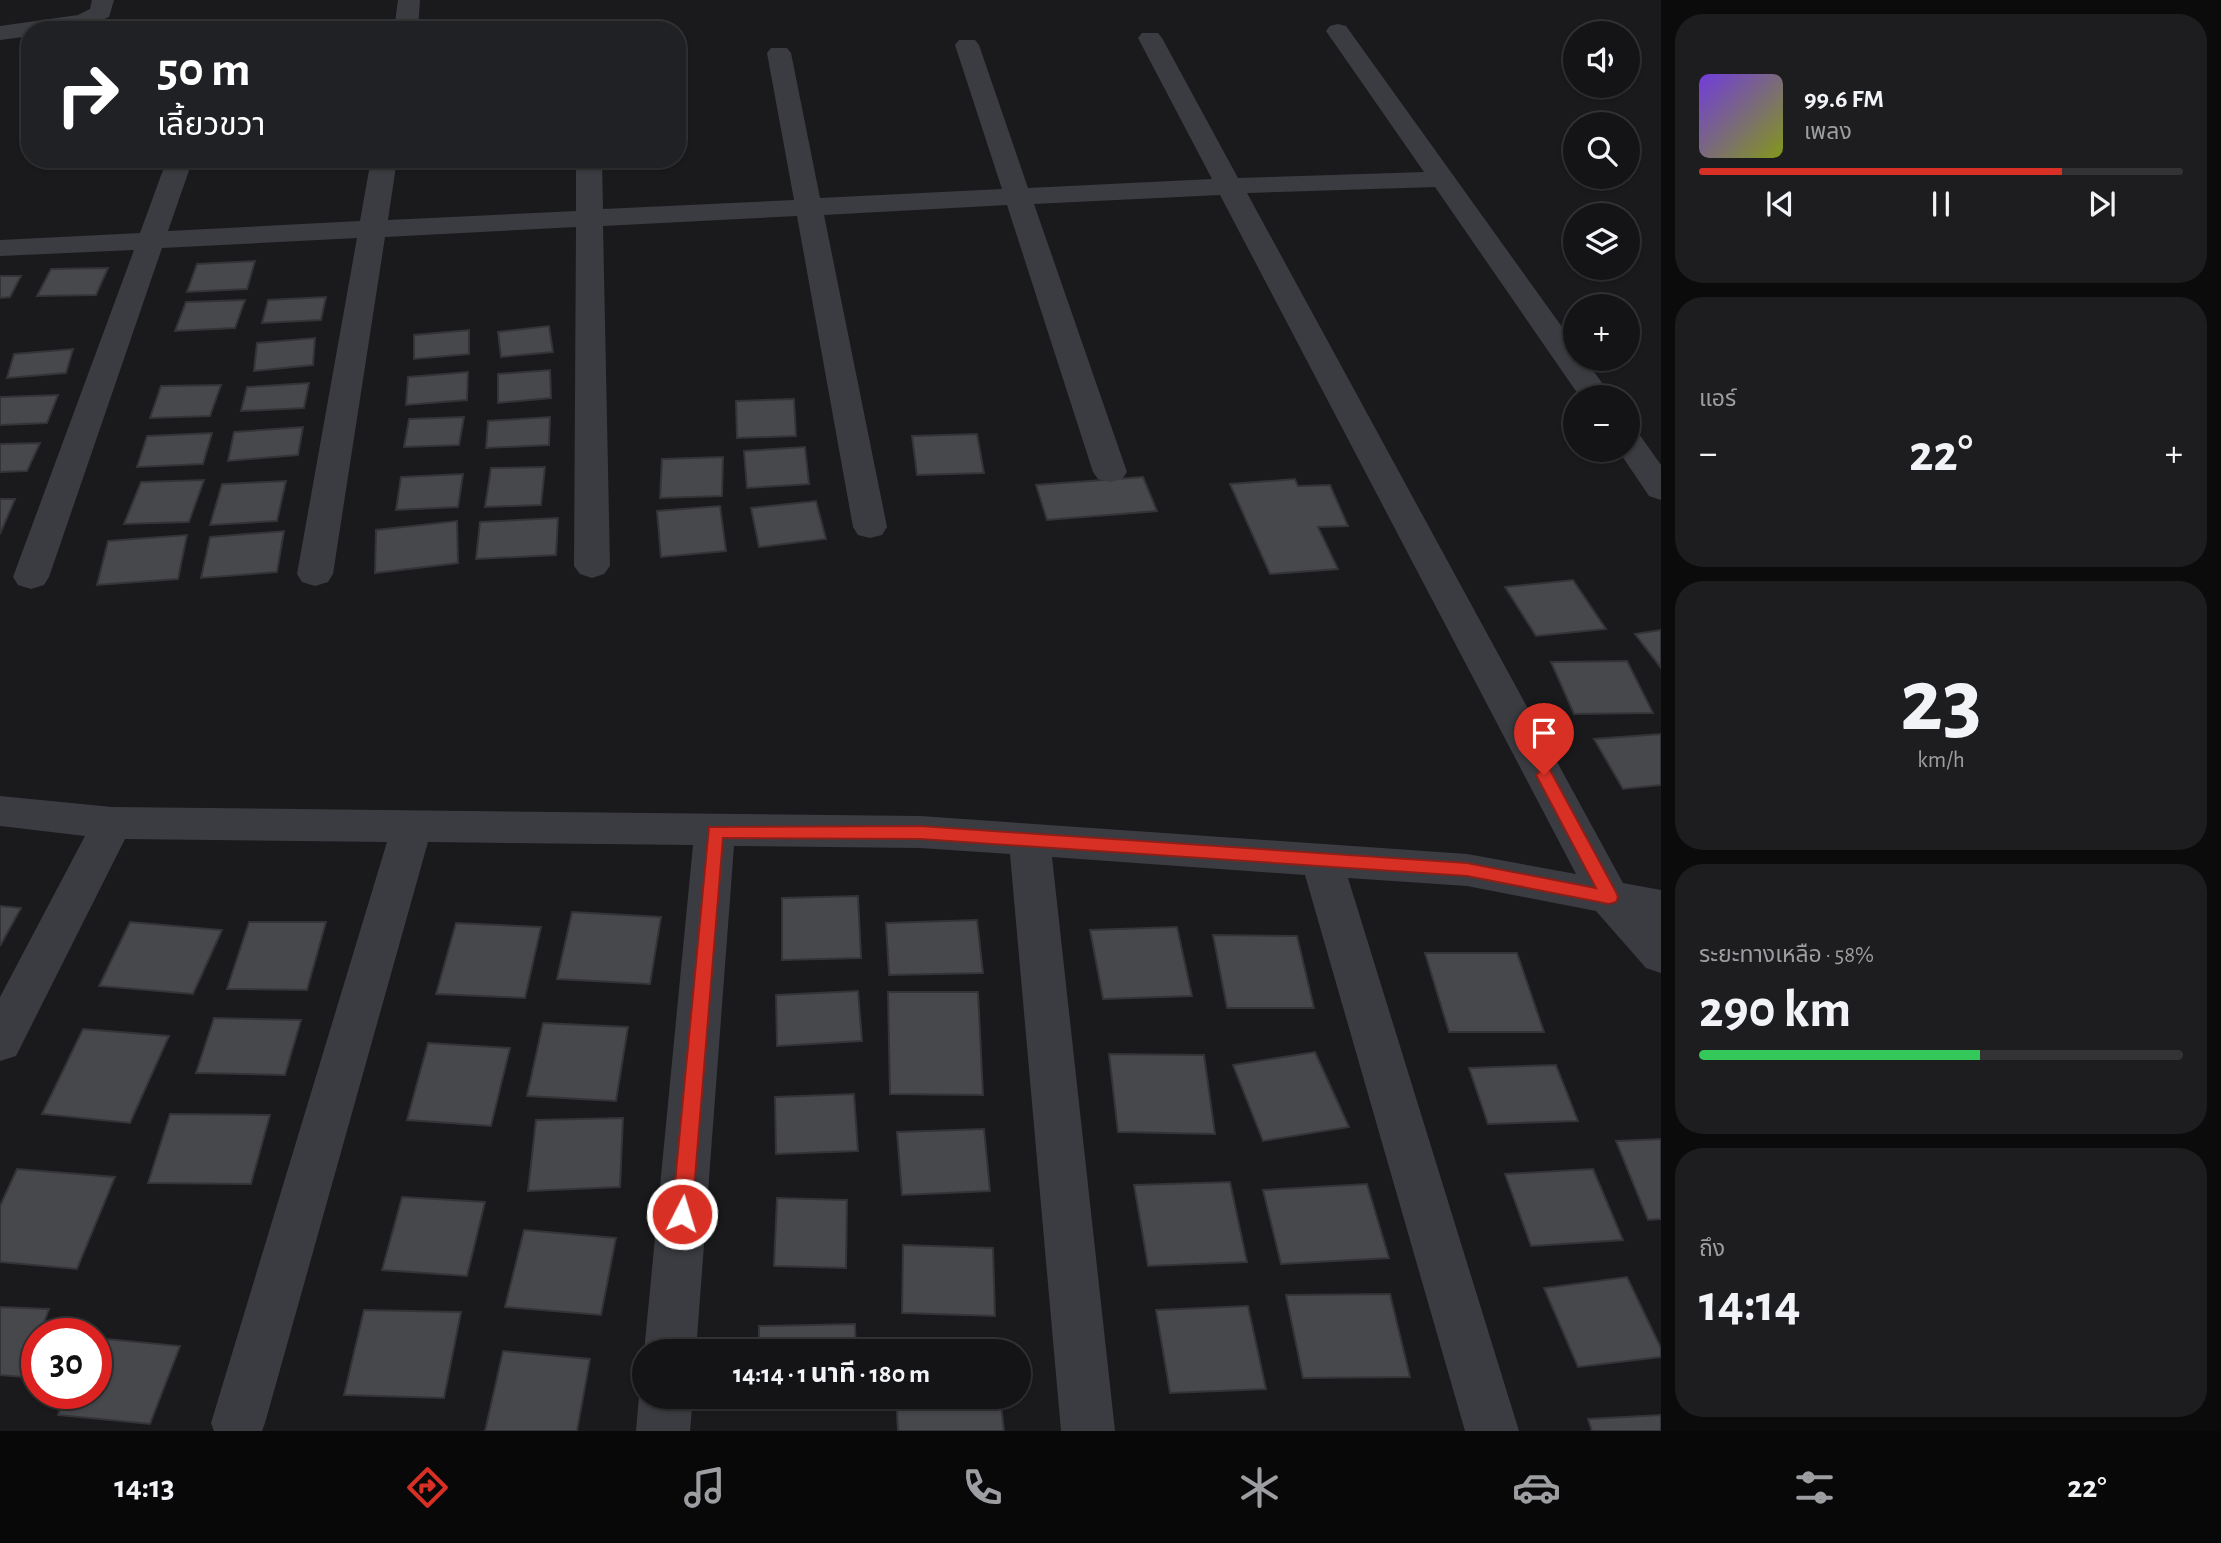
<!DOCTYPE html>
<html lang="th">
<meta charset="utf-8">
<style>
:root{--surface:#141416;--page:#1d1d1f;--text:#f1f3f6;--muted:#9d9ea1;--line:#333335;--accent:#d93025}
body{margin:0;font-family:"Alegreya Sans","Noto Sans Thai",sans-serif;background:var(--page);color:var(--text);height:100vh;display:flex;flex-direction:column;font-size:26px;white-space:nowrap}
*{box-sizing:border-box;margin:0}
p{font-size:23px;color:var(--muted)}
.icon{flex:none;width:38px;height:38px;fill:none;stroke:currentColor;stroke-width:2;stroke-linecap:round;stroke-linejoin:round}
.map{position:relative;flex:1;overflow:hidden}
.panel{display:flex;flex-direction:column;gap:14px;padding:14px;background:#0b0b0c;width:560px}
.panel>*{flex:none}
.banner{position:absolute;left:21px;top:21px;width:665px;height:147px;border-radius:28px;box-shadow:0 2px 5px #0004,0 0 0 2px var(--line);background:#202124;color:#fff;overflow:hidden}
.controls{position:absolute;left:1563px;top:21px;display:grid;gap:14px}
.controls a{display:grid;place-items:center;width:77px;height:77px;border-radius:50%;background:var(--surface);box-shadow:0 2px 5px #0004,0 0 0 2px var(--line);font-size:35px}
.speed{position:absolute;left:21px;top:1318px;display:flex;gap:14px;font-size:35px;font-weight:700;text-align:center}
.speed>*{display:grid;place-content:center;width:91px;height:91px;border-radius:50%;background:var(--surface);box-shadow:0 2px 5px #0004,0 0 0 2px var(--line);line-height:1}
.speed .limit{border:10px solid #d22;background:#fff;color:#111}
.pin{position:absolute;display:grid;place-items:center;width:60px;height:60px;color:#fff;margin:-72px -30px;border-radius:50% 50% 50% 0;rotate:-45deg;box-shadow:0 0 7px #0007}
.pin .icon{rotate:45deg}
.me{position:absolute;width:77px;margin:-38px;rotate:5deg;stroke-linejoin:round;filter:drop-shadow(0 0 5px #0008)}
.turn{display:flex;align-items:center;gap:24px;height:147px;padding:0 21px;font-size:32px}
.turn .icon{width:91px;height:91px;stroke-width:2.5}
.turn b{display:block;font-size:49px;line-height:60px}
.big{font-size:52px;font-weight:700;line-height:1.1}
.panel .card{flex:1;display:flex;flex-direction:column;justify-content:center;gap:10px;min-width:0;padding:0 24px;border-radius:28px;background:var(--page)}
.panel .dial{align-items:center;gap:0}
.dial b{font-size:91px;line-height:1}
.song{display:flex;align-items:center;gap:21px}
.cover{width:84px;height:84px;border-radius:10px;background:linear-gradient(135deg,hsl(260 70% 55%),hsl(70 70% 35%))}
.played{height:7px;border-radius:4px;background:linear-gradient(90deg,var(--accent) 75%,var(--line) 75%)}
.keys{display:flex;justify-content:space-around;direction:ltr}
.heat{display:flex;justify-content:space-between;align-items:center;font-size:38px;direction:ltr}
.charge{height:10px;border-radius:5px;background:linear-gradient(90deg,#34c759 58%,var(--line) 0)}
.trip{position:absolute;left:632px;top:1339px;width:399px;height:70px;border-radius:35px;background:var(--surface);box-shadow:0 2px 5px #0004,0 0 0 2px var(--line);font-weight:700;line-height:70px;text-align:center}
.tabs{display:flex;height:112px;justify-content:space-around;align-items:center;background:#080809;color:var(--muted)}
.tabs .icon{width:49px;height:49px}
.tabs .active{color:var(--accent)}
.tabs b{font-size:32px;color:var(--text)}
main{display:flex;flex:1;min-height:0}
.map>svg:first-child{display:block}
.building{fill:#47484c;stroke:#343438;stroke-width:2}
.lines{fill:none;stroke-linecap:round;stroke-linejoin:round}
.minor{fill:#3b3c41;fill-rule:evenodd}
.route{fill:#d93025;stroke:#8d1f18;stroke-width:2}
</style>
<main>
<div class="map">
<svg width="1661" height="1431" viewBox="0 0 1661 1431">
<rect width="100%" height="100%" fill="#1a1a1d"/>
<g class="building">
<path d="M255 261 247 289 187 292 197 264Z"/>
<path d="M108 268 96 295 37 296 51 269Z"/>
<path d="M0 276H21L10 297 0 298Z"/>
<path d="M326 297 321 320 262 323 268 300Z"/>
<path d="M245 300 235 328 175 331 186 302Z"/>
<path d="M549 326 553 352 501 357 498 332Z"/>
<path d="M469 330V354L414 359V335Z"/>
<path d="M315 338 313 365 254 371 257 343Z"/>
<path d="M73 349 66 373 7 378 14 354Z"/>
<path d="M550 370 551 398 498 403V374Z"/>
<path d="M468 372 467 400 406 405 408 377Z"/>
<path d="M309 383 304 408 241 411 247 387Z"/>
<path d="M221 385 210 416 150 418 161 386Z"/>
<path d="M58 395 47 423 0 425V397Z"/>
<path d="M794 399 796 436 737 438 736 401Z"/>
<path d="M464 417 459 445 404 447 409 419Z"/>
<path d="M550 417 549 445 486 448 488 421Z"/>
<path d="M303 427 298 455 228 461 234 432Z"/>
<path d="M212 433 203 464 137 467 147 436Z"/>
<path d="M977 434 984 473 917 475 912 436Z"/>
<path d="M40 443 27 471 0 472V444Z"/>
<path d="M805 447 809 484 747 488 744 451Z"/>
<path d="M723 457 722 496 660 498 662 459Z"/>
<path d="M545 467 541 505 485 507 491 468Z"/>
<path d="M463 474 458 507 396 510 401 477Z"/>
<path d="M1143 477 1157 511 1047 520 1036 485Z"/>
<path d="M1295 479 1298 486 1330 485 1348 526 1318 527 1338 569 1270 574 1230 484Z"/>
<path d="M204 480 189 522 124 524 141 482Z"/>
<path d="M286 481 277 521 210 525 222 484Z"/>
<path d="M0 499H15L0 534Z"/>
<path d="M816 501 826 539 759 547 751 508Z"/>
<path d="M720 506 726 551 661 557 657 511Z"/>
<path d="M558 518 556 555 476 559 480 522Z"/>
<path d="M457 521 458 563 375 573 376 530Z"/>
<path d="M284 531 277 572 201 578 210 537Z"/>
<path d="M187 535 178 579 97 585 108 541Z"/>
<path d="M1573 580 1606 629 1536 636 1505 587Z"/>
<path d="M1661 630V668L1635 634Z"/>
<path d="M1627 661 1653 713 1574 714 1551 662Z"/>
<path d="M1661 734V785L1623 789 1594 739Z"/>
<path d="M858 896 861 958 782 960V898Z"/>
<path d="M0 906 21 908 0 946Z"/>
<path d="M572 912 661 917 650 984 557 979Z"/>
<path d="M977 920 983 973 889 975 886 923Z"/>
<path d="M130 922 222 930 193 994 99 986Z"/>
<path d="M249 922H326L307 990 227 989Z"/>
<path d="M456 923 541 927 525 998 436 994Z"/>
<path d="M1177 927 1192 996 1103 999 1090 930Z"/>
<path d="M1213 935 1297 936 1314 1008H1227Z"/>
<path d="M1425 953H1517L1544 1032H1449Z"/>
<path d="M858 991 862 1041 777 1046 776 995Z"/>
<path d="M888 992H978L983 1095 890 1094Z"/>
<path d="M214 1018 301 1020 285 1075 196 1073Z"/>
<path d="M543 1023 628 1027 616 1101 527 1096Z"/>
<path d="M83 1029 169 1036 130 1123 42 1114Z"/>
<path d="M428 1043 510 1048 491 1126 407 1120Z"/>
<path d="M1315 1052 1349 1127 1263 1141 1233 1065Z"/>
<path d="M1109 1054 1204 1055 1215 1134 1118 1132Z"/>
<path d="M1556 1065 1578 1121 1488 1124 1469 1068Z"/>
<path d="M854 1094 858 1151 776 1154 775 1097Z"/>
<path d="M170 1114 270 1115 251 1184 148 1183Z"/>
<path d="M623 1118 620 1187 528 1191 536 1120Z"/>
<path d="M984 1129 990 1191 902 1195 897 1132Z"/>
<path d="M1661 1139V1219L1648 1220 1616 1141Z"/>
<path d="M17 1169 115 1177 77 1269 0 1262V1206Z"/>
<path d="M1593 1169 1623 1240 1531 1246 1505 1174Z"/>
<path d="M1230 1182 1247 1262 1148 1266 1134 1185Z"/>
<path d="M1367 1184 1389 1258 1281 1264 1263 1190Z"/>
<path d="M402 1197 485 1202 467 1276 382 1270Z"/>
<path d="M777 1198 847 1200 846 1268 774 1266Z"/>
<path d="M524 1230 616 1238 601 1315 505 1307Z"/>
<path d="M903 1245 993 1248 995 1316 902 1313Z"/>
<path d="M1627 1277 1661 1348V1357L1578 1367 1544 1288Z"/>
<path d="M1390 1294 1410 1377 1303 1378 1286 1295Z"/>
<path d="M1248 1306 1266 1389 1170 1393 1156 1310Z"/>
<path d="M0 1307 49 1309 40 1334H37L23 1377 0 1375Z"/>
<path d="M364 1310 461 1312 444 1398 344 1395Z"/>
<path d="M855 1324 856 1351H759V1326Z"/>
<path d="M96 1338 180 1346 150 1424 58 1415 67 1393H96Z"/>
<path d="M503 1351 590 1359 577 1431H485Z"/>
<path d="M896 1396H1000L1004 1431H898Z"/>
<path d="M1661 1415V1431H1592L1588 1419Z"/>
</g>
<g class="lines">
<g class="minor">
<path d="M92 0H114L109 17 84 28 30 30V36L0 40V26L78 15 90 9Z"/>
<path d="M398 0H420L418 30H394Z"/>
<path d="M1338 24 1346 26 1575 345V359H1585L1612 397H1580L1435 187 1247 193 1623 883 1661 890V973L1646 968 1596 911 1467 886 1348 878 1519 1431H1465L1305 875 1052 857 1115 1431H1061L1010 854 920 848 734 846 696 1351 644 1352 693 845 428 842 265 1423 262 1431H214L211 1423 387 842 125 839 16 1056 0 1061V997L85 836 0 826V796L112 807 920 816 1467 854 1576 874 1220 195 1034 204 1127 472 1122 479 1110 482 1098 479 1093 472 1007 205 824 215 887 527 882 535 870 538 858 535 853 527 797 216 603 226 610 566 604 574 592 578 580 574 574 566 576 227 385 237 333 574 328 582 315 586 302 582 297 574 357 238 162 248 49 577 44 585 31 589 18 585 13 577 134 250 0 256V240L140 233 167 159H193L168 231 360 221 371 159H397L388 220 576 211V159H602L603 209 794 200 767 53 771 48H787L791 53 820 198 1002 189 955 45 959 40H975L979 45 1028 188 1212 179 1138 38 1142 33H1158L1162 38 1238 178 1424 172 1326 31 1330 26Z"/>
<path d="M1628 431 1639 434 1661 465V500L1649 496 1618 450H1628Z"/>
<path d="M644 1385V1396H693L690 1431H636L639 1396Z"/>
</g>
</g>
<path class="route" d="M1544 768 1550 770 1616 892 1618 897 1616 902 1609 904 1467 876 920 839 723 838 692 1214 689 1221 682 1224 675 1221 672 1214 709 827 920 826 1467 863 1596 888 1536 775Z"/>
</svg>
<div class="controls">
<a><svg class="icon" aria-label="sound" viewBox="0 0 24 24"><path d="M4 9h4l5-4v14l-5-4H4zM17 9q2 3 0 6"/></svg></a>
<a><svg class="icon" aria-label="search" viewBox="0 0 24 24"><circle cx="10" cy="10" r="6"/><path d="M15 15l6 6"/></svg></a>
<a><svg class="icon" aria-label="layers" viewBox="0 0 24 24"><path d="M12 4l9 5-9 5-9-5zM3 14l9 5 9-5"/></svg></a>
<a>+</a>
<a>−</a>
</div>
<div class="speed"><div class="limit">30</div></div>
<div class="pin" style="left:1544px;top:775px;background:#d93025"><svg class="icon" aria-label="arrive" viewBox="0 0 24 24"><path d="M6 21V4h12l-3 4 3 4H6"/></svg></div>
<svg class="me" style="left:682px;top:1214px" viewBox="-20 -20 40 40"><circle r="17" fill="#d93025" stroke="#fff" stroke-width="3"/><path d="M0-11L8 9 0 5-8 9z" fill="#fff"/></svg>
<div class="trip">14:14 · 1 นาที · 180 m</div>
<div class="banner">
<div class="turn"><svg class="icon" aria-label="right" viewBox="0 0 24 24"><path d="M7 20v-9h11M14 6l5 5-5 5"/></svg><div><b>50 m</b>เลี้ยวขวา</div></div>
</div>
</div>
<section class="panel">
<div class="card">
<div class="song"><i class="cover"></i><div><b>99.6 FM</b><p>เพลง</p></div></div>
<div class="played"></div>
<div class="keys"><svg class="icon" aria-label="previous" viewBox="0 0 24 24"><path d="M18 5L8 12l10 7zM5 5v14"/></svg><svg class="icon" aria-label="pause" viewBox="0 0 24 24"><path d="M8 5v14M16 5v14"/></svg><svg class="icon" aria-label="next" viewBox="0 0 24 24"><path d="M6 5l10 7-10 7zM19 5v14"/></svg></div>
</div>
<div class="card"><p>แอร์</p>
<div class="heat"><a>−</a><b class="big">22°</b><a>+</a></div>
</div>
<div class="card dial"><b>23</b><p>km/h</p></div>
<div class="card"><p>ระยะทางเหลือ · 58%</p><b class="big">290 km</b><div class="charge"></div></div>
<div class="card"><p>ถึง</p><b class="big">14:14</b></div>
</section>
</main>
<nav class="tabs">
<b>14:13</b>
<svg class="icon active" aria-label="directions" viewBox="0 0 24 24"><path d="M12 3l9 9-9 9-9-9zM9 14v-3h6M13 9l2 2-2 2"/></svg>
<svg class="icon" aria-label="music" viewBox="0 0 24 24"><path d="M9 18V5l10-2v13"/><circle cx="6" cy="18" r="3"/><circle cx="16" cy="16" r="3"/></svg>
<svg class="icon" aria-label="phone" viewBox="0 0 24 24"><path d="M5 4h4l2 5-3 2q2 4 5 5l2-3 5 2v4C11 20 4 13 5 4z"/></svg>
<svg class="icon" aria-label="climate" viewBox="0 0 24 24"><path d="M12 3v18M4 7l16 10M4 17L20 7"/></svg>
<svg class="icon" aria-label="car" viewBox="0 0 24 24"><path d="M5 17H2v-5l4-1 3-4h7l3 4 3 1v5h-3M9 17h6M6 11h13"/><circle cx="7" cy="17" r="2"/><circle cx="17" cy="17" r="2"/></svg>
<svg class="icon" aria-label="filters" viewBox="0 0 24 24"><path d="M4 7h16M4 17h16"/><circle cx="9" cy="7" r="2"/><circle cx="15" cy="17" r="2"/></svg>
<b>22°</b>
</nav>
